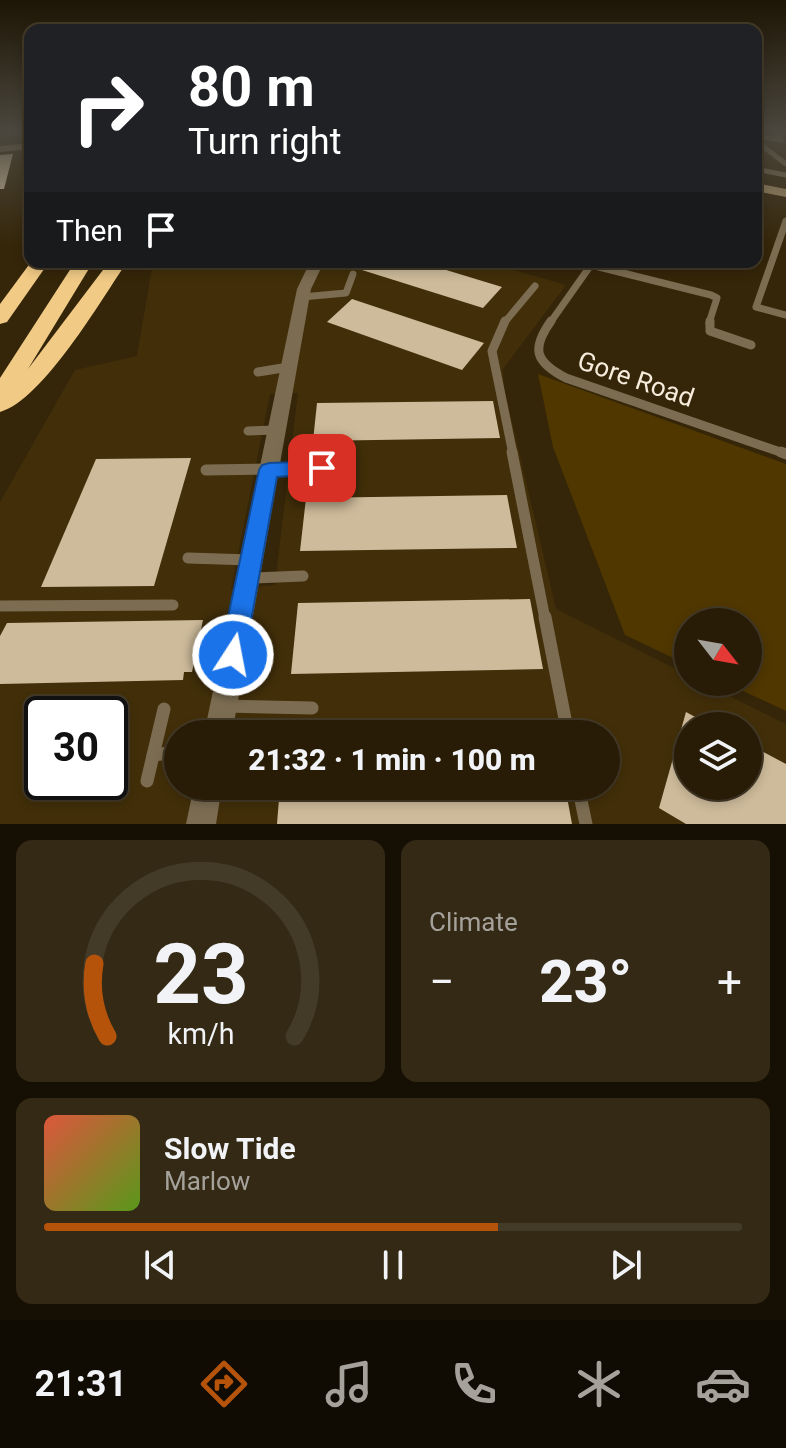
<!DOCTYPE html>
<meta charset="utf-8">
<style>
:root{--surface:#281c07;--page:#342915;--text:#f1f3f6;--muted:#a5a19b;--line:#443a28;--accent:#b45309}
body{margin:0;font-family:Roboto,sans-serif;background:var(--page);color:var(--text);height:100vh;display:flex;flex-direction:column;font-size:30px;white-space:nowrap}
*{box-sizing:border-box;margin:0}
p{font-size:26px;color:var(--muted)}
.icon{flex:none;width:44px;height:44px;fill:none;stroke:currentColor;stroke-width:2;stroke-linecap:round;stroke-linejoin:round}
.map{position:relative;height:824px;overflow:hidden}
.side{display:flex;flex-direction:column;gap:16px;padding:16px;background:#160f04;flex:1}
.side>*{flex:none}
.guide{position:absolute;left:24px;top:24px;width:738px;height:244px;border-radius:16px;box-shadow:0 4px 12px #0003,0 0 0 2px var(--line);background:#202124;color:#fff;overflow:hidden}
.needle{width:52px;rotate:121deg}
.buttons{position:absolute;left:674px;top:608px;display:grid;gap:16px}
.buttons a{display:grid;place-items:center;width:88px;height:88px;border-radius:50%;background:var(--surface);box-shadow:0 4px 12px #0003,0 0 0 2px var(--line);font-size:40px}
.speed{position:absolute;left:24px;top:696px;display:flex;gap:16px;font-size:40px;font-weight:700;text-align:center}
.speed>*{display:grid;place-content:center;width:104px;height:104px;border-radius:50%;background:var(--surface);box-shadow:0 4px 12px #0003,0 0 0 2px var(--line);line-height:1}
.speed .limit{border:4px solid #111;border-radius:12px;background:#fff;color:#111}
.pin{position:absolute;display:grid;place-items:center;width:68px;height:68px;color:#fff;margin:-34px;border-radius:16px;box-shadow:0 4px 12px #0006}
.me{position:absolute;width:88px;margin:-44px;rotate:11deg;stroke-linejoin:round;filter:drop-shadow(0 0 6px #0008)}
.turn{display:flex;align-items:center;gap:28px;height:168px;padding:0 32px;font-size:36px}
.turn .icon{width:104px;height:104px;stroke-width:2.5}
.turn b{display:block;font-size:56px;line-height:68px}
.then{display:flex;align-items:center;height:76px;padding:0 32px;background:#0003;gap:16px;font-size:30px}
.big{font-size:60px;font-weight:800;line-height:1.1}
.side .tile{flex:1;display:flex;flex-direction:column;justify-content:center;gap:12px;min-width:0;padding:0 28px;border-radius:16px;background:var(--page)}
.side .dial{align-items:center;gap:0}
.dial svg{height:208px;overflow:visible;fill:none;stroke:var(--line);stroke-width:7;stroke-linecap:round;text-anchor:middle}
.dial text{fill:var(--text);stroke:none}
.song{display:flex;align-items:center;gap:24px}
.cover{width:96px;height:96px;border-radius:12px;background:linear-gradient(135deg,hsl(10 70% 55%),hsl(90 70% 35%))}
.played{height:8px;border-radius:4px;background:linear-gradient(90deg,var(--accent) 65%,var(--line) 65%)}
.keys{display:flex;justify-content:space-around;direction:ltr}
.heat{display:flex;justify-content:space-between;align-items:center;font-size:44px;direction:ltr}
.side .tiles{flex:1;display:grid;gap:16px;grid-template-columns:1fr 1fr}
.tile:last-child{grid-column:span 2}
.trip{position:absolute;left:164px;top:720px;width:456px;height:80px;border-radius:40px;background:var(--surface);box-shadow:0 4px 12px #0003,0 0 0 2px var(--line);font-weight:800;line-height:80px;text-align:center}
.tab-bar{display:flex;height:128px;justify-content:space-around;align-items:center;background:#100b03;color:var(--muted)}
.tab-bar .icon{width:56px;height:56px}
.tab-bar .on{color:var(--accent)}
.tab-bar b{font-size:36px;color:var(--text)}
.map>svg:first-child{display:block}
.built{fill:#422f09;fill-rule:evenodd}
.green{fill:#503700}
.building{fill:#cebb9b}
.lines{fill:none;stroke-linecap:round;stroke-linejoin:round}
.lane-far4{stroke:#7c6d52;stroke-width:5}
.lane-far3{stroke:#7c6d52;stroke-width:7}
.lane-far2{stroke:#7c6d52;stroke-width:9}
.lane-far1{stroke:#7c6d52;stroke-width:11}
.lane{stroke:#7c6d52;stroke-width:13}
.street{fill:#7c6d52;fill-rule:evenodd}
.secondary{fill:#ab9367;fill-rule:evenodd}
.highway{fill:#f1ca86;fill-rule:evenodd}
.route{fill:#1a73e8;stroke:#114b97;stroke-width:2}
.labels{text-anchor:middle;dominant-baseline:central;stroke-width:8;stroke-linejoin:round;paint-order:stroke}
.street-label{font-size:26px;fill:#f7eddd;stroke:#352609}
</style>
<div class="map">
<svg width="786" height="824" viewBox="0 0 786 824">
<rect width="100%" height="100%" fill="#352609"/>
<path class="built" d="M153 262H486L566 285 503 369 504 388 556 609 688 675V682H701L786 724V824H0V502L75 370 137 356ZM298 393 275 585 231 589 270 394ZM42 714H110V782H42ZM688 726H748V786H688ZM178 734H606V786H178Z"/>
<path class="green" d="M538 374 786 464V711L724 682H748V622H688V665L625 635 553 447Z"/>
<g class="building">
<path d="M13 154 4 189H0V155Z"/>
<path d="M347 262H420L502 287 483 308 346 265Z"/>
<path d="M352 299 484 343 462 370 327 322Z"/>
<path d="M493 401 500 438 313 441 317 403Z"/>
<path d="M191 458 154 586 41 587 96 459Z"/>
<path d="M507 495 517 548 300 551 306 498Z"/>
<path d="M530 599 543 669 291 674 298 603Z"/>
<path d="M203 620 192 672H184L183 680 0 684V636L7 623Z"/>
<path d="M686 712 712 726H688V786H748V744L786 764V824H686L659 808Z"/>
<path d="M280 786H565L572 824H277Z"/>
</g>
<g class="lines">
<g class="lane-far4">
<path d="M756 136 782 140 778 134 786 132"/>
<path d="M756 141 786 164"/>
<path d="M756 169 786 175"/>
</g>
<g class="lane-far3">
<path d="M786 221 756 307 786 315"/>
<path d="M591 265 711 295 717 298 709 323"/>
<path d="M302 297 346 293 353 274"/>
<path d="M504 323 535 286"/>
<path d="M550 323 593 262"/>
</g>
<g class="lane-far2">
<path d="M505 321 492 351 513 454"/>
<path d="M551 321C531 349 535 362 566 378L786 454"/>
<path d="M710 321V331L751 345"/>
<path d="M258 372 289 367"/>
<path d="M248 431 276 430"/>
<path d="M323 454V449"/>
</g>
<g class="lane-far1">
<path d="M512 452 545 619"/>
<path d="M781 452 786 454"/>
<path d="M206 470 322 468"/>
<path d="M320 490 323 452"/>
<path d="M188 558 251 560"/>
<path d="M251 578 303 576"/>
<path d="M0 606 173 605"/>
</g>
<g class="lane">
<path d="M545 617 568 734"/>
<path d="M227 706 312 708"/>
<path d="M153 755 178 752"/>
<path d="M147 781 164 709"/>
<path d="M578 786 586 824"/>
</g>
<g class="street">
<path d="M30 143V149L0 152V146Z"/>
<path d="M310 262H324L311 289 232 734H204L297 289Z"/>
<path d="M194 786H222L216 824H186Z"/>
</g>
<path class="secondary" d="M756 183 786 189V197L756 191Z"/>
<g class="highway">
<path d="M31 262H49L7 322 0 324V304Z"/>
<path d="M75 262H93L28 369 109 262H127C101 300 43 400 0 412V378Z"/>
</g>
</g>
<linearGradient id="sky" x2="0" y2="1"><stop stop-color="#1d1505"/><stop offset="0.53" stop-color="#4b473e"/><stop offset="1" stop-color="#4b473e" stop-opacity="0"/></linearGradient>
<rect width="786" height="247" fill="url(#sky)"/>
<path class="route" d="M322 461 329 463 332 468 329 473 277 477 245 655 242 663 233 667 224 663 220 655 259 470 262 465 269 463Z"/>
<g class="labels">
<g class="street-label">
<text transform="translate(636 379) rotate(19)">Gore Road</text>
</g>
</g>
</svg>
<div class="buttons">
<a><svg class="needle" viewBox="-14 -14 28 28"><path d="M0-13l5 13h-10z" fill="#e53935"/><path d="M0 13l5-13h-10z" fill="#a5a19b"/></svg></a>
<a><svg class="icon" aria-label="layers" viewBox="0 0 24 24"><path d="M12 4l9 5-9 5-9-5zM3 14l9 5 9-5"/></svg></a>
</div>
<div class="speed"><div class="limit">30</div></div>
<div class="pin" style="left:322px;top:468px;background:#d93025"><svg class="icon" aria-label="arrive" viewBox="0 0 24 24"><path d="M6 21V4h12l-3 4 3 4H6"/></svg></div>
<svg class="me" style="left:233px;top:655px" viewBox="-20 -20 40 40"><circle r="17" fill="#1a73e8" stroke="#fff" stroke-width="3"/><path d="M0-11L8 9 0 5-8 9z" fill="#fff"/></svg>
<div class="trip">21:32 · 1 min · 100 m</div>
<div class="guide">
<div class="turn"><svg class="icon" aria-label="right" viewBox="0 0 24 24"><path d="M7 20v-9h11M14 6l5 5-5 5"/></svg><div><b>80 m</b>Turn right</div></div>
<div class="then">Then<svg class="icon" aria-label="arrive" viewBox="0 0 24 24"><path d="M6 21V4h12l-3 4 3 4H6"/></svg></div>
</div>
</div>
<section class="side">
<div class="tiles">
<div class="tile dial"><svg viewBox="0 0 100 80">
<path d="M14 69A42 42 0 1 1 86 69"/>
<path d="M14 69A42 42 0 0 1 9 41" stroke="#b45309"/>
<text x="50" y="56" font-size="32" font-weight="700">23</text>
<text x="50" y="72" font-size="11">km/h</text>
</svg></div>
<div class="tile"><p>Climate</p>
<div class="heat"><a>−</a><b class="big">23°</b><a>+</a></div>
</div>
<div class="tile">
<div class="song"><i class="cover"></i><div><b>Slow Tide</b><p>Marlow</p></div></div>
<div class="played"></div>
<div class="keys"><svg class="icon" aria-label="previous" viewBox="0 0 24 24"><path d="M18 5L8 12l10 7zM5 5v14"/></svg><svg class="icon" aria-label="pause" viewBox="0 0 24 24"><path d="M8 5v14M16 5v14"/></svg><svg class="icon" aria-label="next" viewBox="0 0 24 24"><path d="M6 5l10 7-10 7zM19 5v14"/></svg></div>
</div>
</div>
</section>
<nav class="tab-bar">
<b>21:31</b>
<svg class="icon on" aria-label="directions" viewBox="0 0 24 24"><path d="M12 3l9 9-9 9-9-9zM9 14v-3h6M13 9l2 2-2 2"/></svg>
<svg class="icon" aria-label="music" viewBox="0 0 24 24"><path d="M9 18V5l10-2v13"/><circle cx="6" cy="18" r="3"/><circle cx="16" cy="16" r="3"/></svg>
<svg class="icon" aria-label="phone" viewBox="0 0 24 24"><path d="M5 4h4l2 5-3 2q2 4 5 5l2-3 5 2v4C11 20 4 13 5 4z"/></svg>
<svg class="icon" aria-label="climate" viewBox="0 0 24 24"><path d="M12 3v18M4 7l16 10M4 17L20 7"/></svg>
<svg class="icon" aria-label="car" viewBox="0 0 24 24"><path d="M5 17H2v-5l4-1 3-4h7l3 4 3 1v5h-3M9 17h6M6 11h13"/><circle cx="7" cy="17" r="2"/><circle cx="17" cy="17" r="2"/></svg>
</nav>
